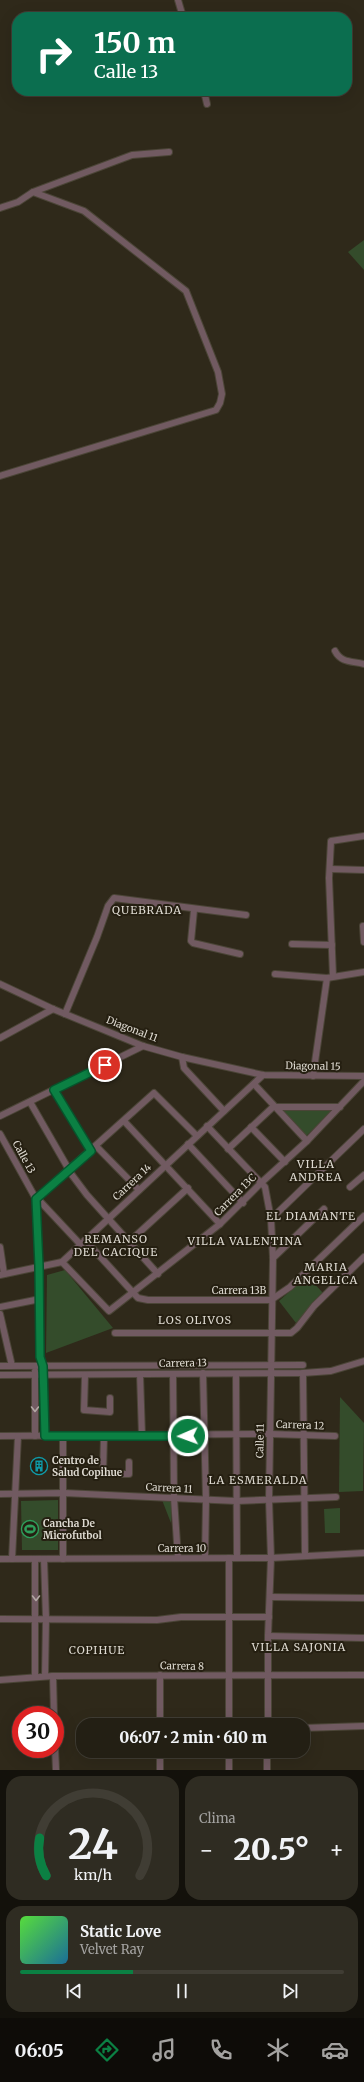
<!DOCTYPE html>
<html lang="es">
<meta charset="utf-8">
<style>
:root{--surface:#231f14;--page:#2f2c22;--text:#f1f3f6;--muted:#a3a2a0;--line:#403d34;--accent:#0b8043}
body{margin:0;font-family:Merriweather,serif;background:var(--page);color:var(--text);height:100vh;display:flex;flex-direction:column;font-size:15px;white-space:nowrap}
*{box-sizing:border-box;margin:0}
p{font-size:13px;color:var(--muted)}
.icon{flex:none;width:22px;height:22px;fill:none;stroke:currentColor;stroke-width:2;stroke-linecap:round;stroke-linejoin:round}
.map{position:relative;height:1770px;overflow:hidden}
.drawer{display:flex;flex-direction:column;gap:6px;padding:6px;background:#13110b;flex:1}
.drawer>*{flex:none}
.guide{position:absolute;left:12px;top:12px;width:340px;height:84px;border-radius:16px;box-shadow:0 4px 16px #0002,0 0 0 1px var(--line);background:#0b6e4f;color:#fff;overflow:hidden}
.speed{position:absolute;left:12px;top:1706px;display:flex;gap:8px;font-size:20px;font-weight:700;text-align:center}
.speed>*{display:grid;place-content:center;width:52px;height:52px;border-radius:50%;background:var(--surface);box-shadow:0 4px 16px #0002,0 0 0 1px var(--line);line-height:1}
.speed .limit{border:6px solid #d22;background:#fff;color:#111}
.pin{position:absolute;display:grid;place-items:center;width:34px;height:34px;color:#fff;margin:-17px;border:2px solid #fff;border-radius:50%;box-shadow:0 1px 4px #0007}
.me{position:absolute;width:44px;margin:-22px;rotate:268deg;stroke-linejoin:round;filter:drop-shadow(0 0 3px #0008)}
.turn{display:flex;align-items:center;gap:14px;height:84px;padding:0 16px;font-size:18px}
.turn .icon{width:52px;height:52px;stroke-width:2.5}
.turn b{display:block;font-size:28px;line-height:34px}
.big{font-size:30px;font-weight:800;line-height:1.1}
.drawer .card{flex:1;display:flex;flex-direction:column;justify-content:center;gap:6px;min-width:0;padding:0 14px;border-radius:16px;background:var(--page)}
.drawer .dial{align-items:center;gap:0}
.dial svg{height:104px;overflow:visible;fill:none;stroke:var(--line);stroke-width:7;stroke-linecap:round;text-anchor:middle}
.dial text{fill:var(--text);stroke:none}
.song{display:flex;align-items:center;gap:12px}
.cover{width:48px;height:48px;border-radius:6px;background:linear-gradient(135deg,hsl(110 70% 55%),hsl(200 70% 35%))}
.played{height:4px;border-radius:2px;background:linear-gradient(90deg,var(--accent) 35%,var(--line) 35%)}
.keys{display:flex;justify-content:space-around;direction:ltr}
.heat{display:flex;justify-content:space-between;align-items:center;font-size:22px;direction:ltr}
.drawer .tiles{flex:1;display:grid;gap:6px;grid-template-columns:1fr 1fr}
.card:last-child{grid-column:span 2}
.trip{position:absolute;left:76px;top:1718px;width:234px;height:40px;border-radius:16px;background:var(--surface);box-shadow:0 4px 16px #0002,0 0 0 1px var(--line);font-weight:800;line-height:40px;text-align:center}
.dock{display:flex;height:64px;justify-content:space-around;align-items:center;background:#0e0c08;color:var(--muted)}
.dock .icon{width:28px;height:28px}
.dock .active{color:var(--accent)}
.dock b{font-size:18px;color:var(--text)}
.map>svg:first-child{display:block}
.green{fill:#344c2b}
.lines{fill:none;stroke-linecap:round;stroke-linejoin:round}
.minor-casing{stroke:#4b4537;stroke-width:8}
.minor{stroke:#715a61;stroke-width:6}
.oneway{stroke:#b2a7a4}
.route-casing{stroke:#07532c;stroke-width:10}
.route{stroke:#0b8043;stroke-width:7}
.labels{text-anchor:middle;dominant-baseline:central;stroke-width:4;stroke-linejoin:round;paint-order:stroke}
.street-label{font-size:10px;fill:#dedad1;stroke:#251f11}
.poi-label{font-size:10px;font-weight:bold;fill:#dedad1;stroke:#251f11;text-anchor:start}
.neighbourhood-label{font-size:11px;letter-spacing:1px;fill:#dedad1;stroke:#251f11}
</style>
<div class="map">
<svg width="364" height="1770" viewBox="0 0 364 1770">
<rect width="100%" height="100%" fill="#2f291a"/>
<g class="green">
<path d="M364 240V270L348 252Z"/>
<path d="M282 1110 333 1111 306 1136Z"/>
<path d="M65 1270 113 1328 46 1353 47 1275Z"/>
<path d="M307 1276 323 1293 296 1323 279 1301Z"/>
<path d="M340 1397 364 1423 363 1491 339 1492Z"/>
<path d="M58 1500V1550H22L21 1501Z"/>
<path d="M162 1500H172L171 1523Z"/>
<path d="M340 1508V1533H325L324 1509Z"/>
</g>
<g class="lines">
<g class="minor-casing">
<g id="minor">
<path d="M178 0 183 17"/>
<path d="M204 91 207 104"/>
<path d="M33 192 132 155 169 152"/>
<path d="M0 208 18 202 33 192 84 211 186 291 218 372 222 394 220 403 216 410 0 476"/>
<path d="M335 651C341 663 352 661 364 664"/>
<path d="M330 869 364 870"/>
<path d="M194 910 191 941 193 943 240 954"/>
<path d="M363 926 364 942"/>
<path d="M292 944 332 945"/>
<path d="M275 974 327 978 364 972"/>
<path d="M333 976 329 878 331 841 364 836"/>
<path d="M0 984 53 1009 143 1046 182 1057 263 1075 364 1076"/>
<path d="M65 1014 97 937 108 906 114 898 246 915"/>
<path d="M0 1038 53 1009"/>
<path d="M182 1057 184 1068 224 1111"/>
<path d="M313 1076 327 978"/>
<path d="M254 1084 307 1141"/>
<path d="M54 1090 91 1151"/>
<path d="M30 1102 72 1175 87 1195 158 1274"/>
<path d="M0 1116 143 1046"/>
<path d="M124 1121 220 1224"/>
<path d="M207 1126 265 1187 271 1219 273 1258 269 1500 271 1558 268 1636V1725"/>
<path d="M251 1127 285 1162"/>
<path d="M0 1134 36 1199 39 1266 40 1357 43 1366 45 1436"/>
<path d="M188 1144 243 1203"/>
<path d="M96 1146 139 1190"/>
<path d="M228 1149 273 1107H340"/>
<path d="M350 1187 364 1175"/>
<path d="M37 1198 80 1244"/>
<path d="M36 1199 154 1093 197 1136"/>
<path d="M271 1219 364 1129"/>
<path d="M85 1240 138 1298 148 1300H271L290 1287 364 1216"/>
<path d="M130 1241 188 1188"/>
<path d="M0 1247 4 1274"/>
<path d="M273 1258 324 1209"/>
<path d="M62 1262 109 1311 220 1224 262 1182 307 1141 364 1081"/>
<path d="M0 1275 62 1262 263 1075"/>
<path d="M0 1307 40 1299"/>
<path d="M0 1314 12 1366"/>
<path d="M115 1333H291L297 1328 314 1306 364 1257"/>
<path d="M0 1366 303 1365"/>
<path d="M203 1373 206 1500 205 1558"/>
<path d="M303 1373 305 1556"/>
<path d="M140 1374 142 1436"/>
<path d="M173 1374 174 1498 178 1558"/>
<path d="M236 1374 237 1558"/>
<path d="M0 1375 303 1373 331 1371 364 1361"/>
<path d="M85 1375 84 1410 110 1412V1398"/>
<path d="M0 1436 270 1434 335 1436"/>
<path d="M35 1436V1371"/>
<path d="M104 1436 103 1474H129V1462"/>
<path d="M0 1494 64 1493 236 1501 336 1497"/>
<path d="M229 1558V1725"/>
<path d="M0 1559 271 1558 364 1553"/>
<path d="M12 1559 18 1436"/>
<path d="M35 1559V1677"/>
<path d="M44 1559 46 1618 45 1676"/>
<path d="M63 1559V1436"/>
<path d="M270 1597 364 1598"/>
<path d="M0 1619 157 1620 181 1617H269"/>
<path d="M268 1636 364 1638"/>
<path d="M160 1675V1725"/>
<path d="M53 1676 54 1715"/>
<path d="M0 1680 53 1676 364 1675"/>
<path d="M303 1728 364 1726"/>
<path d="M55 1747 56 1770"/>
<path d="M160 1751V1770"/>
<path d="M229 1751V1770"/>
<path d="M267 1770V1751"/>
</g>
</g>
<use href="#minor" class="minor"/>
</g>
<defs><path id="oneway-chevron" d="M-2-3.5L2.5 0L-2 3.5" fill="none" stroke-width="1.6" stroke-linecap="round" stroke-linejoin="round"/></defs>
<g class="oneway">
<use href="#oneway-chevron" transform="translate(35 1409) rotate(90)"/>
<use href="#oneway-chevron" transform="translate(36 1598) rotate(90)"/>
</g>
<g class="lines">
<g class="route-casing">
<path id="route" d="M105 1065 54 1090 91 1151 36 1199 39 1266 40 1357 43 1366 45 1436H188"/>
</g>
<use href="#route" class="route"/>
</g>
<defs>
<g id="building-ring" transform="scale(0.9)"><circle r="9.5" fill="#251f11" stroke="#0f9aa8" stroke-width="1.5"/><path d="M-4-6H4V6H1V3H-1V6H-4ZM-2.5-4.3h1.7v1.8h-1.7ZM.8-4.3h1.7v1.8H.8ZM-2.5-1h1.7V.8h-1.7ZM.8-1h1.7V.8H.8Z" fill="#0f9aa8"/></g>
<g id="stadium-ring" transform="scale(0.9)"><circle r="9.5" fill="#251f11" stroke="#2e9e5b" stroke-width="1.5"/><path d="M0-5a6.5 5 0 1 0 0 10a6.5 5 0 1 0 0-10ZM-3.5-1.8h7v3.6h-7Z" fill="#2e9e5b"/></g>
</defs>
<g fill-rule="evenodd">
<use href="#building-ring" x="39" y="1466"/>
<use href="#stadium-ring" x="30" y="1529"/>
</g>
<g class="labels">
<g class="street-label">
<text transform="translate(132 1029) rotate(21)">Diagonal 11</text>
<text transform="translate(313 1066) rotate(1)">Diagonal 15</text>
<text transform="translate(24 1157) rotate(61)">Calle 13</text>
<text transform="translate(132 1182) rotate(-43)">Carrera 14</text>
<text transform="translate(235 1195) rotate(-45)">Carrera 13C</text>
<text x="239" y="1290">Carrera 13B</text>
<text transform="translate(183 1363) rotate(-1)">Carrera 13</text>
<text transform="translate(300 1425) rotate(2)">Carrera 12</text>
<text transform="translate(260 1441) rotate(-89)">Calle 11</text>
<text transform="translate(169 1488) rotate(3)">Carrera 11</text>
<text x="182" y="1548">Carrera 10</text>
<text transform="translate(182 1666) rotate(1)">Carrera 8</text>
</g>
<g class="poi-label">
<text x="52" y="1460">Centro de<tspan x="52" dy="12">Salud Copihue</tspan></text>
<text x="43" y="1523">Cancha De<tspan x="43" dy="12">Microfutbol</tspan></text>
</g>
<g class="neighbourhood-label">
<text x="147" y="910">QUEBRADA</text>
<text x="316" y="1164">VILLA<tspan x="316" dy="13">ANDREA</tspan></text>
<text x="311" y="1216">EL DIAMANTE</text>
<text x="116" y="1239">REMANSO<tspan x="116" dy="13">DEL CACIQUE</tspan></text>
<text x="245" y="1241">VILLA VALENTINA</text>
<text x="326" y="1267">MARIA<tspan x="326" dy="13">ANGELICA</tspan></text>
<text x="195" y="1320">LOS OLIVOS</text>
<text x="258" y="1480">LA ESMERALDA</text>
<text x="299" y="1647">VILLA SAJONIA</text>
<text x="97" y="1650">COPIHUE</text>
</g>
</g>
</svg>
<div class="speed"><div class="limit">30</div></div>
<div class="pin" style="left:105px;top:1065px;background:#d93025"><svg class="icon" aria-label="arrive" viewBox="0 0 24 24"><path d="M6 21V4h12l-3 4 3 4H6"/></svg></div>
<svg class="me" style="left:188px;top:1436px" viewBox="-20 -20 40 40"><circle r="17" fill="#0b8043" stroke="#fff" stroke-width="3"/><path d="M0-11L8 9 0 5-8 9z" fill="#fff"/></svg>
<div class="trip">06:07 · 2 min · 610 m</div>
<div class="guide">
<div class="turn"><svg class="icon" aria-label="right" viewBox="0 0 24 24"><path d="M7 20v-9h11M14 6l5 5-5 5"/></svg><div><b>150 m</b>Calle 13</div></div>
</div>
</div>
<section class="drawer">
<div class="tiles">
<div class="card dial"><svg viewBox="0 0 100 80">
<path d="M14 69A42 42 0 1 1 86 69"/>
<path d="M14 69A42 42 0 0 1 9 40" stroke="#0b8043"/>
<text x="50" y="56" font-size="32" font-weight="700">24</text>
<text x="50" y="72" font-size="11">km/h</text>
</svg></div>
<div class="card"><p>Clima</p>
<div class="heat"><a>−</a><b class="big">20.5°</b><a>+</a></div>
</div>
<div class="card">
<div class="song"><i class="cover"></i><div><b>Static Love</b><p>Velvet Ray</p></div></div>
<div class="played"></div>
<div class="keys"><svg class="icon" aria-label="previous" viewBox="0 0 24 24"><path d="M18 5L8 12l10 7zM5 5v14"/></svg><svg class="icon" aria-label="pause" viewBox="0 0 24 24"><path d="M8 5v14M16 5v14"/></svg><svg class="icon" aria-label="next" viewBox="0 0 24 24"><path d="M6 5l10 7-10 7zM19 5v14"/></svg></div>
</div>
</div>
</section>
<nav class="dock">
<b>06:05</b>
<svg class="icon active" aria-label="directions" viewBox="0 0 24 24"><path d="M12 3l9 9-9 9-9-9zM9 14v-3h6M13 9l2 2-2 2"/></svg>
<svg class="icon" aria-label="music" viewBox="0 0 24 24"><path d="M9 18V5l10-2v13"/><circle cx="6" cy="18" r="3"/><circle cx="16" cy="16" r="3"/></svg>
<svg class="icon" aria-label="phone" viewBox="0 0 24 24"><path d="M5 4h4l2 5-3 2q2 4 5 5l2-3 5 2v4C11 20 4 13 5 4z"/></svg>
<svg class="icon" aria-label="climate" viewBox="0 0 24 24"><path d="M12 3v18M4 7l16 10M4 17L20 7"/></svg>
<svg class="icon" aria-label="car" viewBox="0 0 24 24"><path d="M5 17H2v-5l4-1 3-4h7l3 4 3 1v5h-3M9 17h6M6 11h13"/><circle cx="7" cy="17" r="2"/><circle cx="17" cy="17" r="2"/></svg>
</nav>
